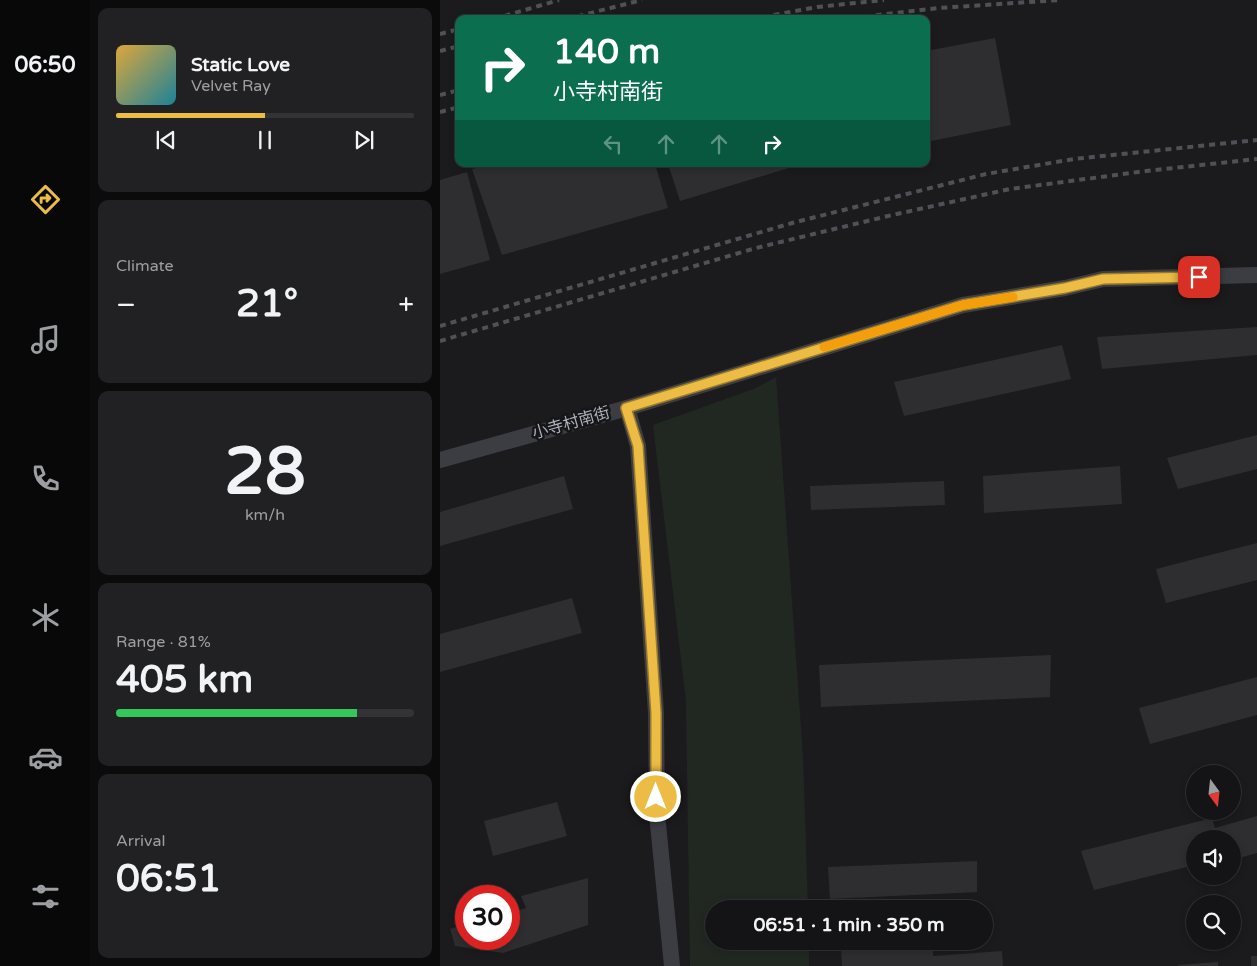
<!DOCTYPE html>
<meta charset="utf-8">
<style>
:root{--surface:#141416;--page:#212123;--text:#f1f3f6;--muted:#9d9ea1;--line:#333335;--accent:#ecbc44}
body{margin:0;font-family:"Varela Round","Noto Sans SC",sans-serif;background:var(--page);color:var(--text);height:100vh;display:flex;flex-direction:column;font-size:19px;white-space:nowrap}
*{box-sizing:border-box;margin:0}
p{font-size:16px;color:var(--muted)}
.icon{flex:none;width:28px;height:28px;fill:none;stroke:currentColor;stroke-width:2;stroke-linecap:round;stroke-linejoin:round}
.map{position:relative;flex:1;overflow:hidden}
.details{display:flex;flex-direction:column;gap:8px;padding:8px;background:#0b0b0c;width:350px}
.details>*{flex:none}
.banner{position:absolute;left:15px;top:15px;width:475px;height:152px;border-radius:10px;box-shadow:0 2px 8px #0003,0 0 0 1px var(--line);background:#0b6e4f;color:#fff;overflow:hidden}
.needle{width:32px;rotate:165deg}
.buttons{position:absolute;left:746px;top:765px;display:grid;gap:10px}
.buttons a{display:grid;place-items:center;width:55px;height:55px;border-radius:50%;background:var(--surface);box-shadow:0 2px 8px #0003,0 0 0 1px var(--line);font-size:25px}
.speed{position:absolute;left:15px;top:885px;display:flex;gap:10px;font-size:25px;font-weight:700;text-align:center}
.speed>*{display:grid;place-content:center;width:65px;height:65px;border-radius:50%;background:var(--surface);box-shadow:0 2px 8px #0003,0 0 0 1px var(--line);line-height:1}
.speed .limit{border:8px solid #d22;background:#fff;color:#111}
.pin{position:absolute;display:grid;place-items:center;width:42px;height:42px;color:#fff;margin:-21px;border-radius:10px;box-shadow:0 2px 8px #0006}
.me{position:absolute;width:55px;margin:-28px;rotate:0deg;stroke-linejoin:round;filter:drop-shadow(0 0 4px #0008)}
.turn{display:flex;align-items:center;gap:18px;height:105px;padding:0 15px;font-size:22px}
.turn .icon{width:65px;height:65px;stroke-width:2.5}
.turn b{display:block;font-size:35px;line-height:42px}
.lanes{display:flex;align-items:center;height:48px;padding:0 15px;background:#0003;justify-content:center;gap:25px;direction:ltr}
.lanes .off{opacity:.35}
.big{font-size:38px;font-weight:700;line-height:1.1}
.details .widget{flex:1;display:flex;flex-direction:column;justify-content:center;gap:8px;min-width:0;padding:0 18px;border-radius:10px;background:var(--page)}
.details .dial{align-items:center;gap:0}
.dial b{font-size:65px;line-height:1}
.song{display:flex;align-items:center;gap:15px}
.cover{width:60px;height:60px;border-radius:8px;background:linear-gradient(135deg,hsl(40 70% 55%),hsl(190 70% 35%))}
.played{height:5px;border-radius:2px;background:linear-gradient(90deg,var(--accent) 50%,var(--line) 50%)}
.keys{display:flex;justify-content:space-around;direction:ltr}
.heat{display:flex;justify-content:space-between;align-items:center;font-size:28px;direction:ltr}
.charge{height:8px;border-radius:4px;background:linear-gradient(90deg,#34c759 81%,var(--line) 0)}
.trip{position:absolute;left:265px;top:900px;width:288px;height:50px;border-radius:25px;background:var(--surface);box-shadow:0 2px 8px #0003,0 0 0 1px var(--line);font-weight:700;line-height:50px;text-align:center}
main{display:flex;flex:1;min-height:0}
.dock{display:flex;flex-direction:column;width:90px;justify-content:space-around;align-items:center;background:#080809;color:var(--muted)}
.dock .icon{width:35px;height:35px}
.dock .active{color:var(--accent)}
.dock b{font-size:22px;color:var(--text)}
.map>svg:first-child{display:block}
.green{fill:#212822}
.building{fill:#2e2e31}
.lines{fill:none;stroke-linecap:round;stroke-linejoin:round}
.minor{stroke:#3c3d42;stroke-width:16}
.rail{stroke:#4f5157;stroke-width:4;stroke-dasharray:6 5;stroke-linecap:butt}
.route-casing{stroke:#997a2c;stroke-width:12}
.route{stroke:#ecbc44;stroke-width:9}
.slow{stroke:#f59e0b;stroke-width:9}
.labels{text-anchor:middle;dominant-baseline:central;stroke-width:5;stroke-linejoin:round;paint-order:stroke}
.street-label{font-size:16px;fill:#aeb2bc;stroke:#161618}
</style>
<main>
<nav class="dock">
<b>06:50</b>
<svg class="icon active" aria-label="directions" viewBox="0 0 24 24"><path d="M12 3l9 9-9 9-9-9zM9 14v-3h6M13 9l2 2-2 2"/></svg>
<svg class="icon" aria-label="music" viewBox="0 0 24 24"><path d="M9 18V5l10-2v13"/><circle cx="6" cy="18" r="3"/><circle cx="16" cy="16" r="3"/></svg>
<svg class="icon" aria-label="phone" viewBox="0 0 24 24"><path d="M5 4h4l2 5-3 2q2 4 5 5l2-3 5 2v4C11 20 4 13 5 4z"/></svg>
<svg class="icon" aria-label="climate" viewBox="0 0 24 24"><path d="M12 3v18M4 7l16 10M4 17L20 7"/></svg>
<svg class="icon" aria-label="car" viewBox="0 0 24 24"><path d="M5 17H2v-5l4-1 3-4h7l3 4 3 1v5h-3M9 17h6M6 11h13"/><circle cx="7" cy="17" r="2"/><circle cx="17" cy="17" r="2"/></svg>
<svg class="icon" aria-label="filters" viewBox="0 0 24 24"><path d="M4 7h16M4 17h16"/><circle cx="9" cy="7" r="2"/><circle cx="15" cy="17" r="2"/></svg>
</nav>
<section class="details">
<div class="widget">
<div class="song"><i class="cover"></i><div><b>Static Love</b><p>Velvet Ray</p></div></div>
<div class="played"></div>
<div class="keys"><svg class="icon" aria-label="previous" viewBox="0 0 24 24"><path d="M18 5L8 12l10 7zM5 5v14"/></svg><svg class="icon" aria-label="pause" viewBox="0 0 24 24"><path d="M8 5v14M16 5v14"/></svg><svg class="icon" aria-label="next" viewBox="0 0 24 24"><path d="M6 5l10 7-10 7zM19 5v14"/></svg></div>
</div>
<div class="widget"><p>Climate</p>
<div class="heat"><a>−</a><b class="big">21°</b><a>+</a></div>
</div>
<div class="widget dial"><b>28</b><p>km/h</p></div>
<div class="widget"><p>Range · 81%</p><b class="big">405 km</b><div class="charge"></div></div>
<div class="widget"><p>Arrival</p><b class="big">06:51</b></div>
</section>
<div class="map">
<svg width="817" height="966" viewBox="0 0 817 966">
<rect width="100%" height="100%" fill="#1b1b1d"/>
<path class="green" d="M336 377 363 756 368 909H274V941H369V966H250L246 701 213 425 316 388Z"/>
<g class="building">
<path d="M555 38 571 125 486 142V51Z"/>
<path d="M51 164H215L228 208 62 255 32 169Z"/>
<path d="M228 164H362L240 201Z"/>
<path d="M27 172 50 260 0 274V180Z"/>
<path d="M817 327V355L662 369 657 337Z"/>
<path d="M622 345 631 379 464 416 454 382Z"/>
<path d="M817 435V469L738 489 727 458Z"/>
<path d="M680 466 682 504 544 513 543 476Z"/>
<path d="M124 476 133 509 0 546V512Z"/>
<path d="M504 481 505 505 371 510 370 486Z"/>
<path d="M817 543V580L726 603 716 569Z"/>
<path d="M132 598 142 633 0 672V634Z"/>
<path d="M611 655 610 697 381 707 379 665Z"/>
<path d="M817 677V715L710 744 699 708Z"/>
<path d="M117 802 127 836 53 856 44 821Z"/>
<path d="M817 816V853L792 860V839H755V865L654 890 641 851 772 818 775 828Z"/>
<path d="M537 861V892L390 899 388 867Z"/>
<path d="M148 878V925L63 953 15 946 10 929 26 924V939H69V913L86 908 81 896Z"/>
<path d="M493 943V956L562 951 563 966H402L401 949Z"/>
<rect x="811" y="956" width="6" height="10"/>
<path d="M778 962V966H738V965Z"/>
</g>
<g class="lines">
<g class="minor">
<path d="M187 408 198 446 216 713 217 814 232 966"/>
<path d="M0 460 187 408 523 305 625 288 663 279 817 275"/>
</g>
<g class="rail">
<path d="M54 19 119 0"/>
<path d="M127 19 202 0"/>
<path d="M312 19 377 7 444 0"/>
<path d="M403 19 499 8 620 0"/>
<path d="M0 34 19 29"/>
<path d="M0 51 19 46"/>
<path d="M0 95 19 90"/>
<path d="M0 112 19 107"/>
<path d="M0 326 352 223 546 174 634 159 817 140"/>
<path d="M0 341 316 248 448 216 570 189 706 171 817 159"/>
</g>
</g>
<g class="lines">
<g class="route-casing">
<path id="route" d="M216 797V713L198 446 186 408 523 305 625 288 663 279 759 277"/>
</g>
<use href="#route" class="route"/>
<path class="slow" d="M384 347 523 305 573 297"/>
</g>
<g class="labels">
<g class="street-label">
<text transform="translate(131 423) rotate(-16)">小寺村南街</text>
</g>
</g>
</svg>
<div class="buttons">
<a><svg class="needle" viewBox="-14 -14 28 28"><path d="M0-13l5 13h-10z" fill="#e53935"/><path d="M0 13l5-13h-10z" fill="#9d9ea1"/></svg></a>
<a><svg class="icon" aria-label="sound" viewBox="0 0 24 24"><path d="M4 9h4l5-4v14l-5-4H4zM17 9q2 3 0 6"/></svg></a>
<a><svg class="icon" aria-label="search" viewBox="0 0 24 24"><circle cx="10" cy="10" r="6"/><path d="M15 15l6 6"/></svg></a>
</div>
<div class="speed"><div class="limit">30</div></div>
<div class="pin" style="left:759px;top:277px;background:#d93025"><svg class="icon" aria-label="arrive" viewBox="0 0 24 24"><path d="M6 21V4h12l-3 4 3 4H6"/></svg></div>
<svg class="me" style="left:216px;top:797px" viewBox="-20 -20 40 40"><circle r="17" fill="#ecbc44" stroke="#fff" stroke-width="3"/><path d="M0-11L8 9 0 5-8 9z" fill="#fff"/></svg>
<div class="trip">06:51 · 1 min · 350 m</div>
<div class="banner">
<div class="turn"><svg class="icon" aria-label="right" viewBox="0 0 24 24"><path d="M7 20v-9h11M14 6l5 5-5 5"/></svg><div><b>140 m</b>小寺村南街</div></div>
<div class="lanes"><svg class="icon off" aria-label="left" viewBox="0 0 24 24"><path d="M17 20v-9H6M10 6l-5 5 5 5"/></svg><svg class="icon off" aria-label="ahead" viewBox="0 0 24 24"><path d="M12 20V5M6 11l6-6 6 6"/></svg><svg class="icon off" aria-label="ahead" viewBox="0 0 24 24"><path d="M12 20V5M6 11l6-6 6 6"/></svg><svg class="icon" aria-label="right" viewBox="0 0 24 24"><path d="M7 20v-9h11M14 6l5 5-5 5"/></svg></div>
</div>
</div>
</main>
